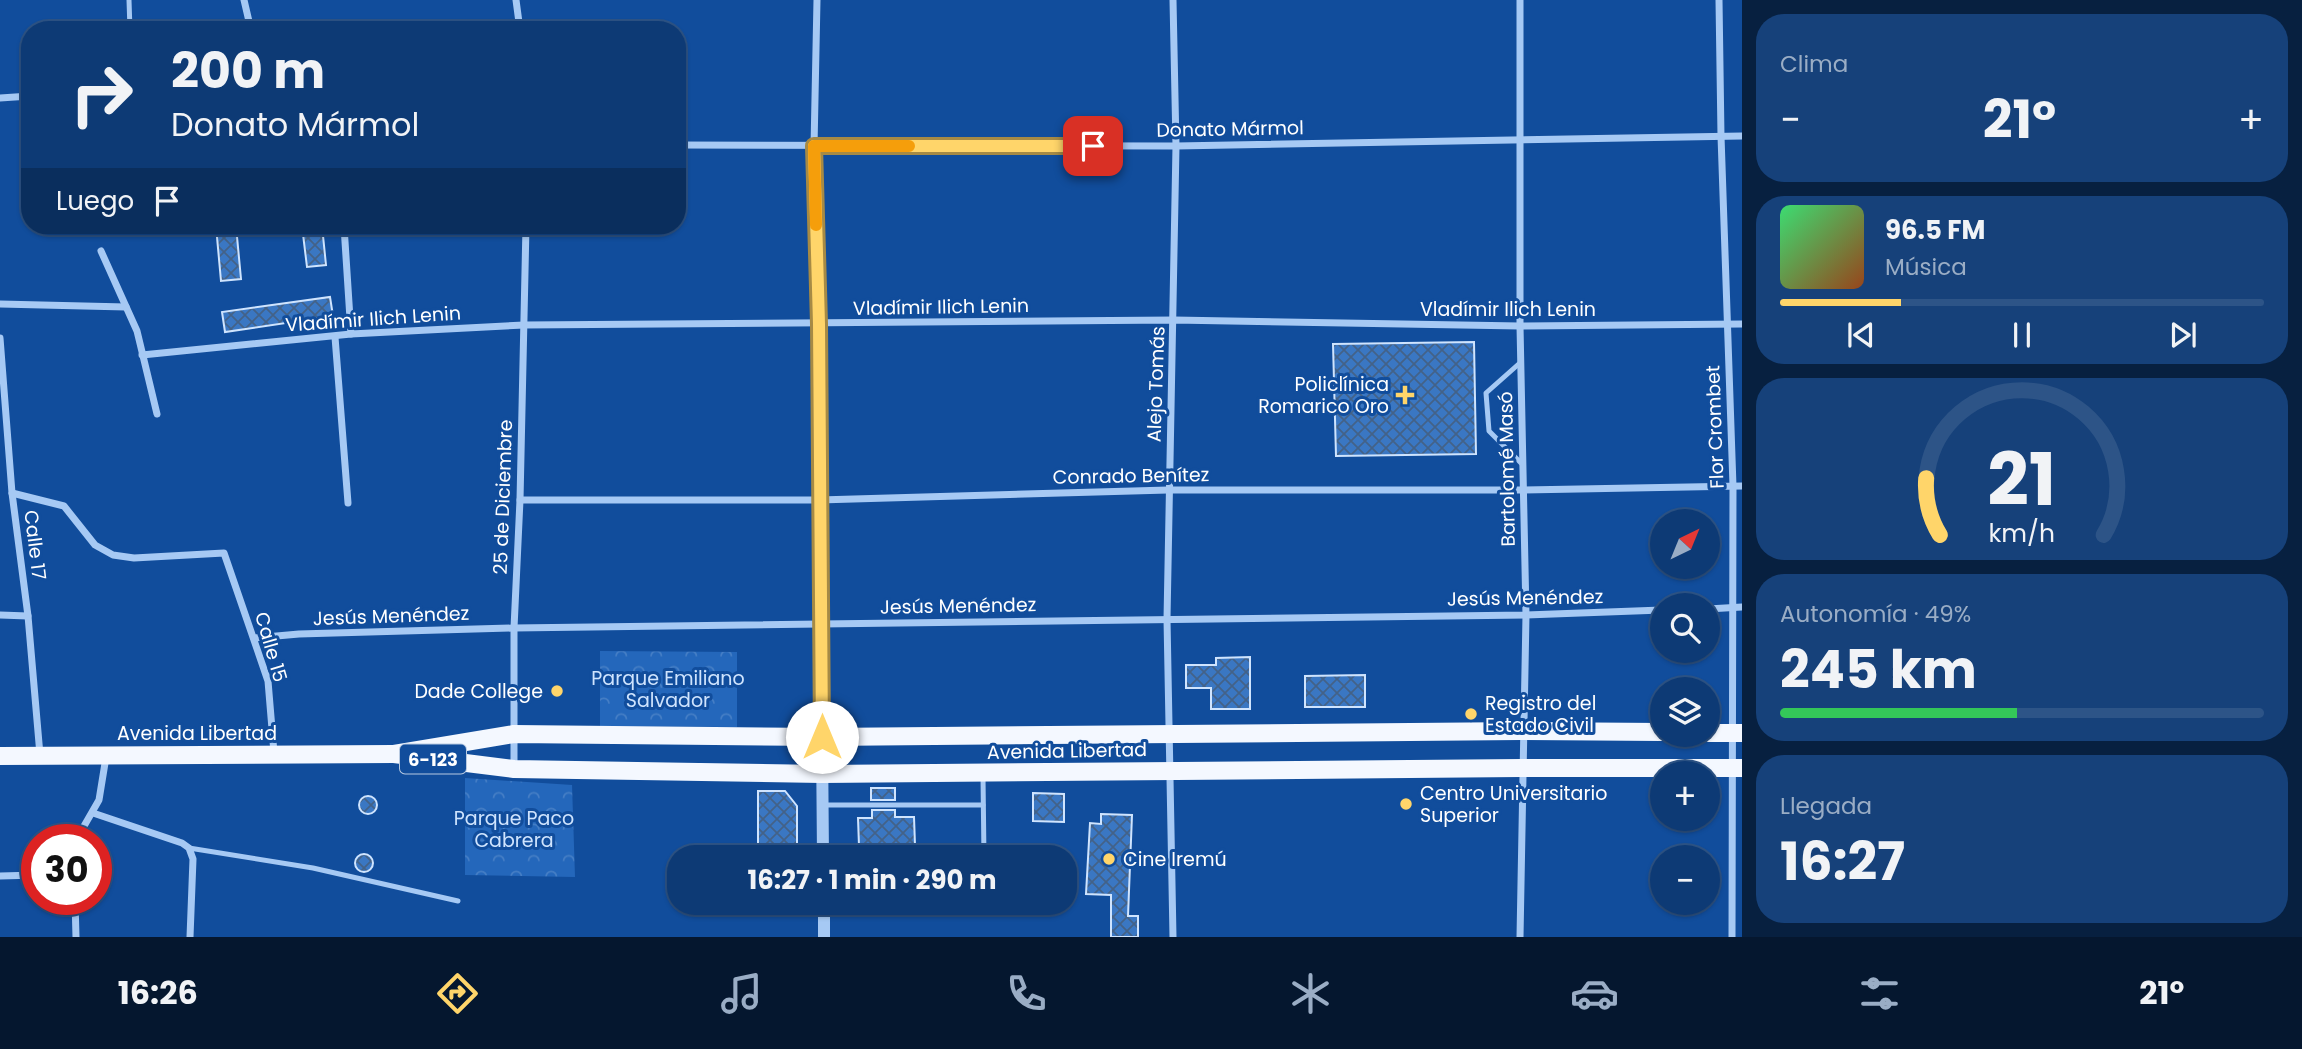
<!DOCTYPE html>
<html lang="es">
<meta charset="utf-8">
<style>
:root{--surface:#0d3a75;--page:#16417a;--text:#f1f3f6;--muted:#9aadc5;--line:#2d5487;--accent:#ffd56a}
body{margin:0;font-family:Poppins,sans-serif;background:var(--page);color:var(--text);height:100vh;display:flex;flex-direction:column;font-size:26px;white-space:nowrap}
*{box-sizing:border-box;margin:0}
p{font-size:23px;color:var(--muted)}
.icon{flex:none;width:38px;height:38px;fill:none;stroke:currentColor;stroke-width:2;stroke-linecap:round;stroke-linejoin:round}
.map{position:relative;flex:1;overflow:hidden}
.sheet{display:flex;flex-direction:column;gap:14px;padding:14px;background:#072040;width:560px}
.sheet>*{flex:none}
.guide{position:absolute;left:21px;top:21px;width:665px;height:214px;border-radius:28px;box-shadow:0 2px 5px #0004,0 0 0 2px var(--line);background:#0d3a75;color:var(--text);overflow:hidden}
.needle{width:46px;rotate:43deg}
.buttons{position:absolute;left:1650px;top:509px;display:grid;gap:14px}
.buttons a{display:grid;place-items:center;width:70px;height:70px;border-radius:50%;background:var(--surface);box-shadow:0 2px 5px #0004,0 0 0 2px var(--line);font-size:35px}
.speed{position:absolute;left:21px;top:824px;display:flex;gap:14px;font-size:35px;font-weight:700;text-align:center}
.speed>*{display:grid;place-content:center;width:91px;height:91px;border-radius:50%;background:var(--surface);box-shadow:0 2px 5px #0004,0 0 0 2px var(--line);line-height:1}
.speed .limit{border:10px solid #d22;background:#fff;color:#111}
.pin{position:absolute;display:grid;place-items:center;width:60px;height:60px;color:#fff;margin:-30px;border-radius:14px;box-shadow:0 4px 10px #0006}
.me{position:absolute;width:77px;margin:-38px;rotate:0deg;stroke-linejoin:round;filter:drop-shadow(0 0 5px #0008)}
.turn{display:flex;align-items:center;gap:24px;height:147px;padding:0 35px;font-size:32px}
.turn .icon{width:91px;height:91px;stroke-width:2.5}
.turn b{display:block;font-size:49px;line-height:60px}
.then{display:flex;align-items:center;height:66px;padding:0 35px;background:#0003;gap:14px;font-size:26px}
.big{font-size:52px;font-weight:700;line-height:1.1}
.sheet .widget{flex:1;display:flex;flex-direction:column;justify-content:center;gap:10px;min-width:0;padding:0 24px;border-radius:28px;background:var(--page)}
.sheet .dial{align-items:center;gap:0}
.dial svg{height:182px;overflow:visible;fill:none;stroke:var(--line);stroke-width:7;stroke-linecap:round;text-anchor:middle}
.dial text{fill:var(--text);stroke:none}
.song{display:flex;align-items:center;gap:21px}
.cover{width:84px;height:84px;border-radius:10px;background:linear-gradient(135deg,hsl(140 70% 55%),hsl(20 70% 35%))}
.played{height:7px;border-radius:4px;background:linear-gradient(90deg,var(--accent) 25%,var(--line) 25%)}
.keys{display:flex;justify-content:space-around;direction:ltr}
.heat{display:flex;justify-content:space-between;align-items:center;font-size:38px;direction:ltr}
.charge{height:10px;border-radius:5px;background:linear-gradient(90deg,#34c759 49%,var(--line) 0)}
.trip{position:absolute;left:667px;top:845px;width:410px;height:70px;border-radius:28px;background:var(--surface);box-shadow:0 2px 5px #0004,0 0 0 2px var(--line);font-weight:700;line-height:70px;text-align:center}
.menu{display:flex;height:112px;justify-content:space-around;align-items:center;background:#05172f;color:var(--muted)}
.menu .icon{width:49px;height:49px}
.menu .active{color:var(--accent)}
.menu b{font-size:32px;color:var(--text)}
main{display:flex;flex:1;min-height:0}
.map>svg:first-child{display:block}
.park{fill:url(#park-crowns)}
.building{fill:url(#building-cross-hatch);stroke:#cfe4fe;stroke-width:2}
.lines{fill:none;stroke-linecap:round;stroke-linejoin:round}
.service{stroke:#a6c9f4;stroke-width:5}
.minor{stroke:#a6c9f4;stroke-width:7}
.tertiary{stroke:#a6c9f4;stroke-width:12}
.primary{stroke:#f4f8ff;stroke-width:18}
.route-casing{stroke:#a68a45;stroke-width:18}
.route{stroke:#ffd56a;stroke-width:12}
.slow{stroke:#f59e0b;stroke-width:12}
.poi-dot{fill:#ffd56a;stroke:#114d9c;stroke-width:2.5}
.labels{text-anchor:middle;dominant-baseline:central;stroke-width:6;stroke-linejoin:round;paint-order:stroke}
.shield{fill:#114d9c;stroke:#b8cae1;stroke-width:2}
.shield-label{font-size:18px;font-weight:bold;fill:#fff}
.street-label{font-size:19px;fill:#fff;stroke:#114d9c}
.poi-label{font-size:19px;fill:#fff;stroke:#114d9c;text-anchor:start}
.park-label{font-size:19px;fill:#cfe4fe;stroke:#114d9c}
</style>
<main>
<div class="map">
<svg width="1742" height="937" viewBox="0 0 1742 937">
<defs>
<pattern id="park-crowns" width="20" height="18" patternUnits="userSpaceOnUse" patternTransform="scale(1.75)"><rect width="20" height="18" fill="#2467bb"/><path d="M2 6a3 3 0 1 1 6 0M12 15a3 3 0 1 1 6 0" fill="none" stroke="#457ec5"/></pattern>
<pattern id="building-cross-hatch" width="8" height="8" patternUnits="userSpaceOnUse" patternTransform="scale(1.75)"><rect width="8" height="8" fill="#3a77c3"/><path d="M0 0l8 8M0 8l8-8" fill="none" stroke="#436288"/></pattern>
</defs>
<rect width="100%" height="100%" fill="#114d9c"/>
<g class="park">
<path d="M600 651 737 652V727L600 726Z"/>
<path d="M465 778 572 785 575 877 465 875Z"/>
</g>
<g class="building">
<path d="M216 226H236L241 279 221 281Z"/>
<path d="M302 226H322L326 265 307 267Z"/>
<path d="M330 297 333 316 225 332 222 312Z"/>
<path d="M1474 342 1476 454 1336 456 1333 344Z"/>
<path d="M1250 657V709H1211V688H1186V665H1216V658Z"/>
<path d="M1365 675V707H1305V676Z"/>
<rect x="871" y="788" width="24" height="12"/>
<path d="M758 791H785L797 806V846H758Z"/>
<path d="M1033 793 1064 794V822L1033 821Z"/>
<circle cx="368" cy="805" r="9"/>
<path d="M872 810H895V817H914L915 845 859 846 858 818H872Z"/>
<path d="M1101 814 1132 815 1128 916H1138V937H1111V895L1086 894 1090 823 1101 824Z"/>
<circle cx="364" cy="863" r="9"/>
</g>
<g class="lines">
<g class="service">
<path d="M129 0 130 30"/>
<path d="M1521 362 1486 393 1489 431 1523 465"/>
<path d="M983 777 984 858"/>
<path d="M823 805H983"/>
<path d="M189 848 313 868 458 901"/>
</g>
<g class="minor">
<path d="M244 0 251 30"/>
<path d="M516 0 520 30"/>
<path d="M817 0 814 147 819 324 822 737"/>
<path d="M1173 0 1176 146 1167 619 1173 937"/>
<path d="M1520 0V326L1526 615 1520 937"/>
<path d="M1719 0 1721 136 1733 486 1732 937"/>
<path d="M0 98 30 96"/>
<path d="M677 145 1176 146 1742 136"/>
<path d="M344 226 351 334"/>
<path d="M101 251 137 331 157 414"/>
<path d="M0 304 126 307"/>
<path d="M335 337 348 503"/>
<path d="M0 338 12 493 28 616 40 755"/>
<path d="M142 355 351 334 524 325 1174 320 1520 326 1742 324"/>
<path d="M12 493 64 506 95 545 113 555 134 558 224 553 268 681 274 753"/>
<path d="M520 500H819L1168 490H1524L1742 486"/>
<path d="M1708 609 1742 607"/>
<path d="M0 615 28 616"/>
<path d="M254 638 299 634 514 628 1526 615 1662 610"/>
<path d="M514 767V628L520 500 526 226"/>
<path d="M93 813 182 843 189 848 193 859 190 937"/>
<path d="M76 840 99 800 106 757"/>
<path d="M0 876 37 875"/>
<path d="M75 900 76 937"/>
</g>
<g class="tertiary">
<path d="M822 737 823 858"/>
<path d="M824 903V937"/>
</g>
<g class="primary">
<path d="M1662 732 1522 731 822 737 514 734 394 754 514 769 822 774 1521 768H1742"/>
<path d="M1708 733H1742"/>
<path d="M0 756 394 754"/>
</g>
</g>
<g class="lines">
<g class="route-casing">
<path id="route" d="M822 737 819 324 814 146H1093"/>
</g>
<use href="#route" class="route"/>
<path class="slow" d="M816 225 814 146H909"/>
</g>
<g class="poi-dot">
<path d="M1401.5 384.5h7v7h7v7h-7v7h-7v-7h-7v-7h7z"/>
<circle cx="557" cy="691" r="7"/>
<circle cx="1471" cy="714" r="7"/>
<circle cx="1406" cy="804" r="7"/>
<circle cx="1109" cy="859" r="7"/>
</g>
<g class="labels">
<rect class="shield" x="400" y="744.5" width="66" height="29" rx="5"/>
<g class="shield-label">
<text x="433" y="759">6-123</text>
</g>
<g class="street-label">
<text transform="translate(1230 129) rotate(-1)">Donato Mármol</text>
<text transform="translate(941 307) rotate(-1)">Vladímir Ilich Lenin</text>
<text x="1508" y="309">Vladímir Ilich Lenin</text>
<text transform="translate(373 319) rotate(-4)">Vladímir Ilich Lenin</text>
<text transform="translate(1156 384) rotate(-88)">Alejo Tomás</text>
<text transform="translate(1715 427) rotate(-92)">Flor Crombet</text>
<text transform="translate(1507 469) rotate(-91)">Bartolomé Masó</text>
<text transform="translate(1131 476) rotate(-1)">Conrado Benítez</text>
<text transform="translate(503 497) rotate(-88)">25 de Diciembre</text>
<text transform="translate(35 545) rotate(83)">Calle 17</text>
<text transform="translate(1525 598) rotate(-1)">Jesús Menéndez</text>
<text transform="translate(958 606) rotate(-1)">Jesús Menéndez</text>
<text transform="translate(391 616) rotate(-2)">Jesús Menéndez</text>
<text transform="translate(271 647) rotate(74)">Calle 15</text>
<text x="197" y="733">Avenida Libertad</text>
<text transform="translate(1067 751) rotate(-1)">Avenida Libertad</text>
</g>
<g class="poi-label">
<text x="1389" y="384" text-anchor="end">Policlínica<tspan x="1389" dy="22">Romarico Oro</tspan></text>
<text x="543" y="691" text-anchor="end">Dade College</text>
<text x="1485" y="703">Registro del<tspan x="1485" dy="22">Estado Civil</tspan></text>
<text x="1420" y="793">Centro Universitario<tspan x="1420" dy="22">Superior</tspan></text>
<text x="1123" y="859">Cine Iremú</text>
</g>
<g class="park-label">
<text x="668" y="678">Parque Emiliano<tspan x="668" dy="22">Salvador</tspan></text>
<text x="514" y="818">Parque Paco<tspan x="514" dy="22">Cabrera</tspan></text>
</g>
</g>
</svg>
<div class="buttons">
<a><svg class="needle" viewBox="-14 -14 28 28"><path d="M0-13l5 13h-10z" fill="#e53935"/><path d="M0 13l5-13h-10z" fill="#9aadc5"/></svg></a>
<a><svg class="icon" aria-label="search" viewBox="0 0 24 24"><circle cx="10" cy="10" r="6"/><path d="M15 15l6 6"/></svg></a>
<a><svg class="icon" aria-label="layers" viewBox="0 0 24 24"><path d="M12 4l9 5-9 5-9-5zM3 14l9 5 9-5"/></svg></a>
<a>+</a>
<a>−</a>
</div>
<div class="speed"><div class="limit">30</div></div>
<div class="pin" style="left:1093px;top:146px;background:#d93025"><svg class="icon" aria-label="arrive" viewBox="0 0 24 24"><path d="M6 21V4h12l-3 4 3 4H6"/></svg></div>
<svg class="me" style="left:822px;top:737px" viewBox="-20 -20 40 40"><circle r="19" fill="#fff"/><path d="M0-13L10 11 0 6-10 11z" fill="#ffd56a"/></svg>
<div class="trip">16:27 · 1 min · 290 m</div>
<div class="guide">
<div class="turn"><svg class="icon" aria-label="right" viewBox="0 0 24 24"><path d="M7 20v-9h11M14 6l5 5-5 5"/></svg><div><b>200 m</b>Donato Mármol</div></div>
<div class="then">Luego<svg class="icon" aria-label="arrive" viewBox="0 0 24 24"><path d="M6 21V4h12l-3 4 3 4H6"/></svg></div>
</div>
</div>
<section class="sheet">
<div class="widget"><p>Clima</p>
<div class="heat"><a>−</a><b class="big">21°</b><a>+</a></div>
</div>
<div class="widget">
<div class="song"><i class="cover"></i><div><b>96.5 FM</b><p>Música</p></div></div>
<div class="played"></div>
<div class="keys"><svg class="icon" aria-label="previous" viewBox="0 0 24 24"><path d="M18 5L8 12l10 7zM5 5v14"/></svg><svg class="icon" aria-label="pause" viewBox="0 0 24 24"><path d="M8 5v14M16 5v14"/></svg><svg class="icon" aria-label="next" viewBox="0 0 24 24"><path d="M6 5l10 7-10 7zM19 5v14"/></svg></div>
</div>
<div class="widget dial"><svg viewBox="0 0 100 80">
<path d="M14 69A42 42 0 1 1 86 69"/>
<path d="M14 69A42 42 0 0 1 8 44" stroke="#ffd56a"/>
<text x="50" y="56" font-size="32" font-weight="700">21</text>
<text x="50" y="72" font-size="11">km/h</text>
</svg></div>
<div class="widget"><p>Autonomía · 49%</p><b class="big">245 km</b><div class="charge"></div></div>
<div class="widget"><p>Llegada</p><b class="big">16:27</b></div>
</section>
</main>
<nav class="menu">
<b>16:26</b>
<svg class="icon active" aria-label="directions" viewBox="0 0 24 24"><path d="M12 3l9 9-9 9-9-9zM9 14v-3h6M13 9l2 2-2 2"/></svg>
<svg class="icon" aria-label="music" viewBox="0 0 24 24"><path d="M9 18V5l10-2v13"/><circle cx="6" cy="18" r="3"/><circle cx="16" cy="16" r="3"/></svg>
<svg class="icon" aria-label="phone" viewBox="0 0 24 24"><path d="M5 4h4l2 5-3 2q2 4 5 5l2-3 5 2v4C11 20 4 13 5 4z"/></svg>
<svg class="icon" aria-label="climate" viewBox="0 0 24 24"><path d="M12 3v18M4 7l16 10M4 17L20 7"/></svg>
<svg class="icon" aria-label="car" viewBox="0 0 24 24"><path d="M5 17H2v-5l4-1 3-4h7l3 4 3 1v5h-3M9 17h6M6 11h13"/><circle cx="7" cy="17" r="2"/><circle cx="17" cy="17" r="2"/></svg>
<svg class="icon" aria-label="filters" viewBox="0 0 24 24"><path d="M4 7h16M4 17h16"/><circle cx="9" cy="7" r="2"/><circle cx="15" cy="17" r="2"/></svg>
<b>21°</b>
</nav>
